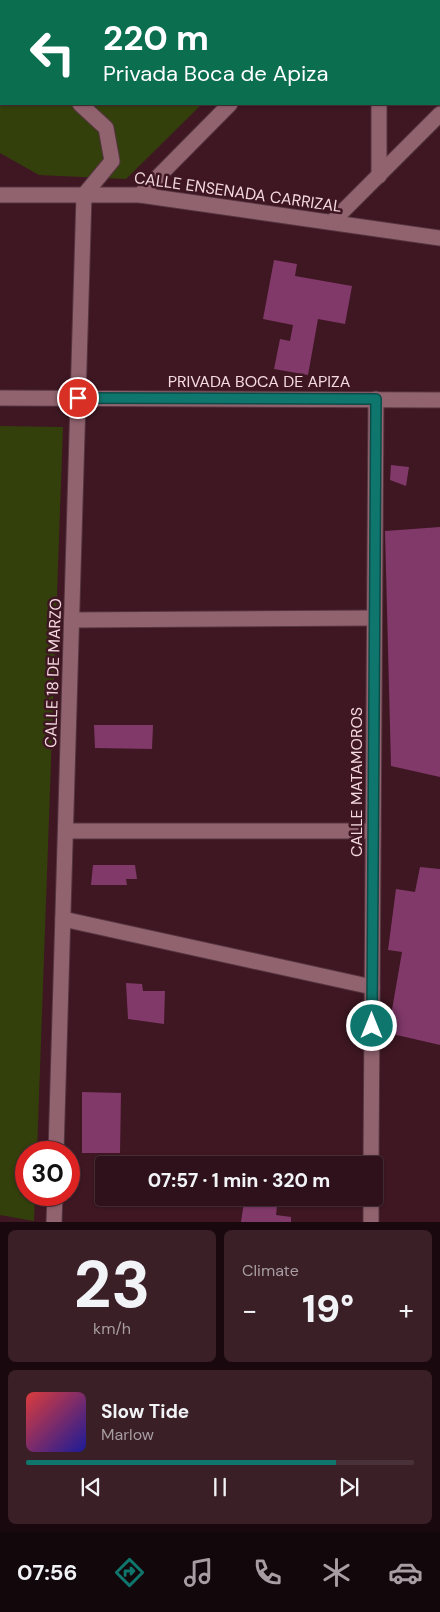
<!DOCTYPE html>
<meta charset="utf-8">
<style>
:root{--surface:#2e111a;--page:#3a1f27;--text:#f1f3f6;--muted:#a79da2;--line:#493139;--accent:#0f766e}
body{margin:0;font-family:"DM Sans",sans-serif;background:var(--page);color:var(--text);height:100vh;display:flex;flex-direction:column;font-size:19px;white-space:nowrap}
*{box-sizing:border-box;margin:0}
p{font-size:16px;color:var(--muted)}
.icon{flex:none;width:28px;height:28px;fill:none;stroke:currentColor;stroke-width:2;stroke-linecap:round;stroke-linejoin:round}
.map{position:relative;height:1222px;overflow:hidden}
.panel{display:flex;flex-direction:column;gap:8px;padding:8px;background:#19090e;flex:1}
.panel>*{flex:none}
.banner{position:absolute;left:0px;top:0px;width:440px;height:105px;box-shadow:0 1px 4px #0004,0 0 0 1px var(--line);background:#0b6e4f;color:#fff;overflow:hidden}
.speed{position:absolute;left:15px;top:1141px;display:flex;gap:10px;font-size:25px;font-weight:700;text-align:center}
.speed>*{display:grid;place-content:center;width:65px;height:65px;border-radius:50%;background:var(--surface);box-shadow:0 1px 4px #0004,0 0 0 1px var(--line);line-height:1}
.speed .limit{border:8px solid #d22;background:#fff;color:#111}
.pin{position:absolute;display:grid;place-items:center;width:42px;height:42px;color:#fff;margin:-21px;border:2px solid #fff;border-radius:50%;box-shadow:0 1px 5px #0007}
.me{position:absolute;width:55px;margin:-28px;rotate:0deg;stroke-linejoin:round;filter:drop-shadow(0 0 4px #0008)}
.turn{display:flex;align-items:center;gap:18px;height:105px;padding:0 20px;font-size:22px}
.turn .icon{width:65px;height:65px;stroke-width:2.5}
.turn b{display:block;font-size:35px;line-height:42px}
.big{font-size:38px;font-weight:800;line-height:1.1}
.panel .card{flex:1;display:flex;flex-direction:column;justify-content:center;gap:8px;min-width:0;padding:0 18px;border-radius:8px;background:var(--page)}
.panel .dial{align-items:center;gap:0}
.dial b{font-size:65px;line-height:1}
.song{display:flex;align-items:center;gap:15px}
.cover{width:60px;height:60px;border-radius:8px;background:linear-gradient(135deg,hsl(0 70% 55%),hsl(240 70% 35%))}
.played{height:5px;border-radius:2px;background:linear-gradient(90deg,var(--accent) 80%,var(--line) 80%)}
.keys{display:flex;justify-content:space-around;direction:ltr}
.heat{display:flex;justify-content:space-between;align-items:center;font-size:28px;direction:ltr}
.panel .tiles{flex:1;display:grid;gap:8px;grid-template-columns:1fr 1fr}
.card:last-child{grid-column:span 2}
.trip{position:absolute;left:95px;top:1156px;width:288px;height:50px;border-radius:5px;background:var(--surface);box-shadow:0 1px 4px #0004,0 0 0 1px var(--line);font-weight:800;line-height:50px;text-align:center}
.tab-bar{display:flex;height:80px;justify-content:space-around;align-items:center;background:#12070a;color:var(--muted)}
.tab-bar .icon{width:35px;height:35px}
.tab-bar .on{color:var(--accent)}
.tab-bar b{font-size:22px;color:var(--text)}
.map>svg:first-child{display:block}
.green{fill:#34400b}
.building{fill:#813969}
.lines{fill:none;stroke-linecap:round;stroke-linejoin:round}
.minor-casing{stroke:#553540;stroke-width:17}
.minor{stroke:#91636f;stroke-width:15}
.route-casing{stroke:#0a4d48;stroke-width:12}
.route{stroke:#0f766e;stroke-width:9}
.labels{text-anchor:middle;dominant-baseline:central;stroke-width:5;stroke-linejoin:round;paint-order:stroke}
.street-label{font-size:16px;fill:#f5d9e0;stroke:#3e1723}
</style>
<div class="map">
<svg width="440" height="1222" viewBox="0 0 440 1222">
<rect width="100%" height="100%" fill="#3e1723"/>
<g class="green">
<path d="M0 0H305L1 1V104H202L126 179 39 175 0 153Z"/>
<path d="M0 426 63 427 37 1152H26V1195H35L34 1221 0 1215Z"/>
</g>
<g class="building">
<path d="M274 260 297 264 295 276 352 286 345 324 318 319 308 375 274 369 280 339 290 341 293 325 263 319Z"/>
<path d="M391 465 409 467 406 486 390 480Z"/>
<path d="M440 527V777L391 766 385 531Z"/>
<path d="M94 725H153L152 749 95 748Z"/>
<path d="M93 865H135L137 879H126L127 885H91Z"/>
<path d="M420 867 440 869V1045L388 1033 402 952 388 950 396 889 415 892Z"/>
<path d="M126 983 142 984 143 991H165L164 1024 128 1019Z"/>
<path d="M82 1092 121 1093 120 1153H82Z"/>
<path d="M244 1202 277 1206 276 1215 291 1217V1222H241Z"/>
</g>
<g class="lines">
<g class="minor-casing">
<g id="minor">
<path d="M331 1 332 0"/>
<path d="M381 1V0"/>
<path d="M0 69H1"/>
<path d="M379 176V104"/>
<path d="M0 195H140L440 238"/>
<path d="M140 195 230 104"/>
<path d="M332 222 440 114"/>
<path d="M0 398 440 400"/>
<path d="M72 620 374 618"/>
<path d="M66 831H373"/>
<path d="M63 919 372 987"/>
<path d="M56 1152 84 195 112 161 106 128 80 104"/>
<path d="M371 1165 376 399"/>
<path d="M54 1222 55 1195"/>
<path d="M371 1222V1198"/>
</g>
</g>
<use href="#minor" class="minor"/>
</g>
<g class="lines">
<g class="route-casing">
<path id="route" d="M78 398 376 399 372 1026"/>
</g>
<use href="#route" class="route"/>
</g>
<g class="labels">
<g class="street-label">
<text transform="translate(238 192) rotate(8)">CALLE ENSENADA CARRIZAL</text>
<text x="259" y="381">PRIVADA BOCA DE APIZA</text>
<text transform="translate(53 673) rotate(-88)">CALLE 18 DE MARZO</text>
<text transform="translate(356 782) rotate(-90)">CALLE MATAMOROS</text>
</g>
</g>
</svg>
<div class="speed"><div class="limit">30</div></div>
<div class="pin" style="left:78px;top:398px;background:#d93025"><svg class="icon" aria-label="arrive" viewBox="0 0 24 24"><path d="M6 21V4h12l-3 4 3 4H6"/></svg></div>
<svg class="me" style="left:372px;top:1026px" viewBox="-20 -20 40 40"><circle r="17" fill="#0f766e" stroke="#fff" stroke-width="3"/><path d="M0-11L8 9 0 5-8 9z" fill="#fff"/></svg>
<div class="trip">07:57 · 1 min · 320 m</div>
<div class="banner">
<div class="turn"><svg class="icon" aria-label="left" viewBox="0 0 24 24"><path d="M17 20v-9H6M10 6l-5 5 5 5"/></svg><div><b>220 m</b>Privada Boca de Apiza</div></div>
</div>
</div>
<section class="panel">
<div class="tiles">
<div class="card dial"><b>23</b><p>km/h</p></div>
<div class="card"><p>Climate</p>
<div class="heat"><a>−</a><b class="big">19°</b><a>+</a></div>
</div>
<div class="card">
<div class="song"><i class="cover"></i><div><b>Slow Tide</b><p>Marlow</p></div></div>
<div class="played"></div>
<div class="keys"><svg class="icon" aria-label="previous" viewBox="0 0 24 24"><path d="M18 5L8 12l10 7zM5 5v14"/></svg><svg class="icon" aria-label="pause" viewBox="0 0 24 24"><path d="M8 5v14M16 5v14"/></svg><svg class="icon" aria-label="next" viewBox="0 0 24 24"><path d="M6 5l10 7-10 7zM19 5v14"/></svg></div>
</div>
</div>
</section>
<nav class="tab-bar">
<b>07:56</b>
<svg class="icon on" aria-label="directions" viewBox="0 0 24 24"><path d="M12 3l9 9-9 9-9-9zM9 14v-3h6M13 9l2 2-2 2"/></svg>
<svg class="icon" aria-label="music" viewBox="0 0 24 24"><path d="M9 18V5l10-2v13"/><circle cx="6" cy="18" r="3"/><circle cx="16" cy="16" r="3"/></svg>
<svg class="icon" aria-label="phone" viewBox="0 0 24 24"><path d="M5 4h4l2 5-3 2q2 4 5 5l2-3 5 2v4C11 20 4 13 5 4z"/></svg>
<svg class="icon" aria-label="climate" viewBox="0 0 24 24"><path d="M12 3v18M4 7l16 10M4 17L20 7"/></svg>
<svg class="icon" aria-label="car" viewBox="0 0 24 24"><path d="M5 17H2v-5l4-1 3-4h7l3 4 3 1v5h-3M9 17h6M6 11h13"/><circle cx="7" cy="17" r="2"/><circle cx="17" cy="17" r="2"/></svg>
</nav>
